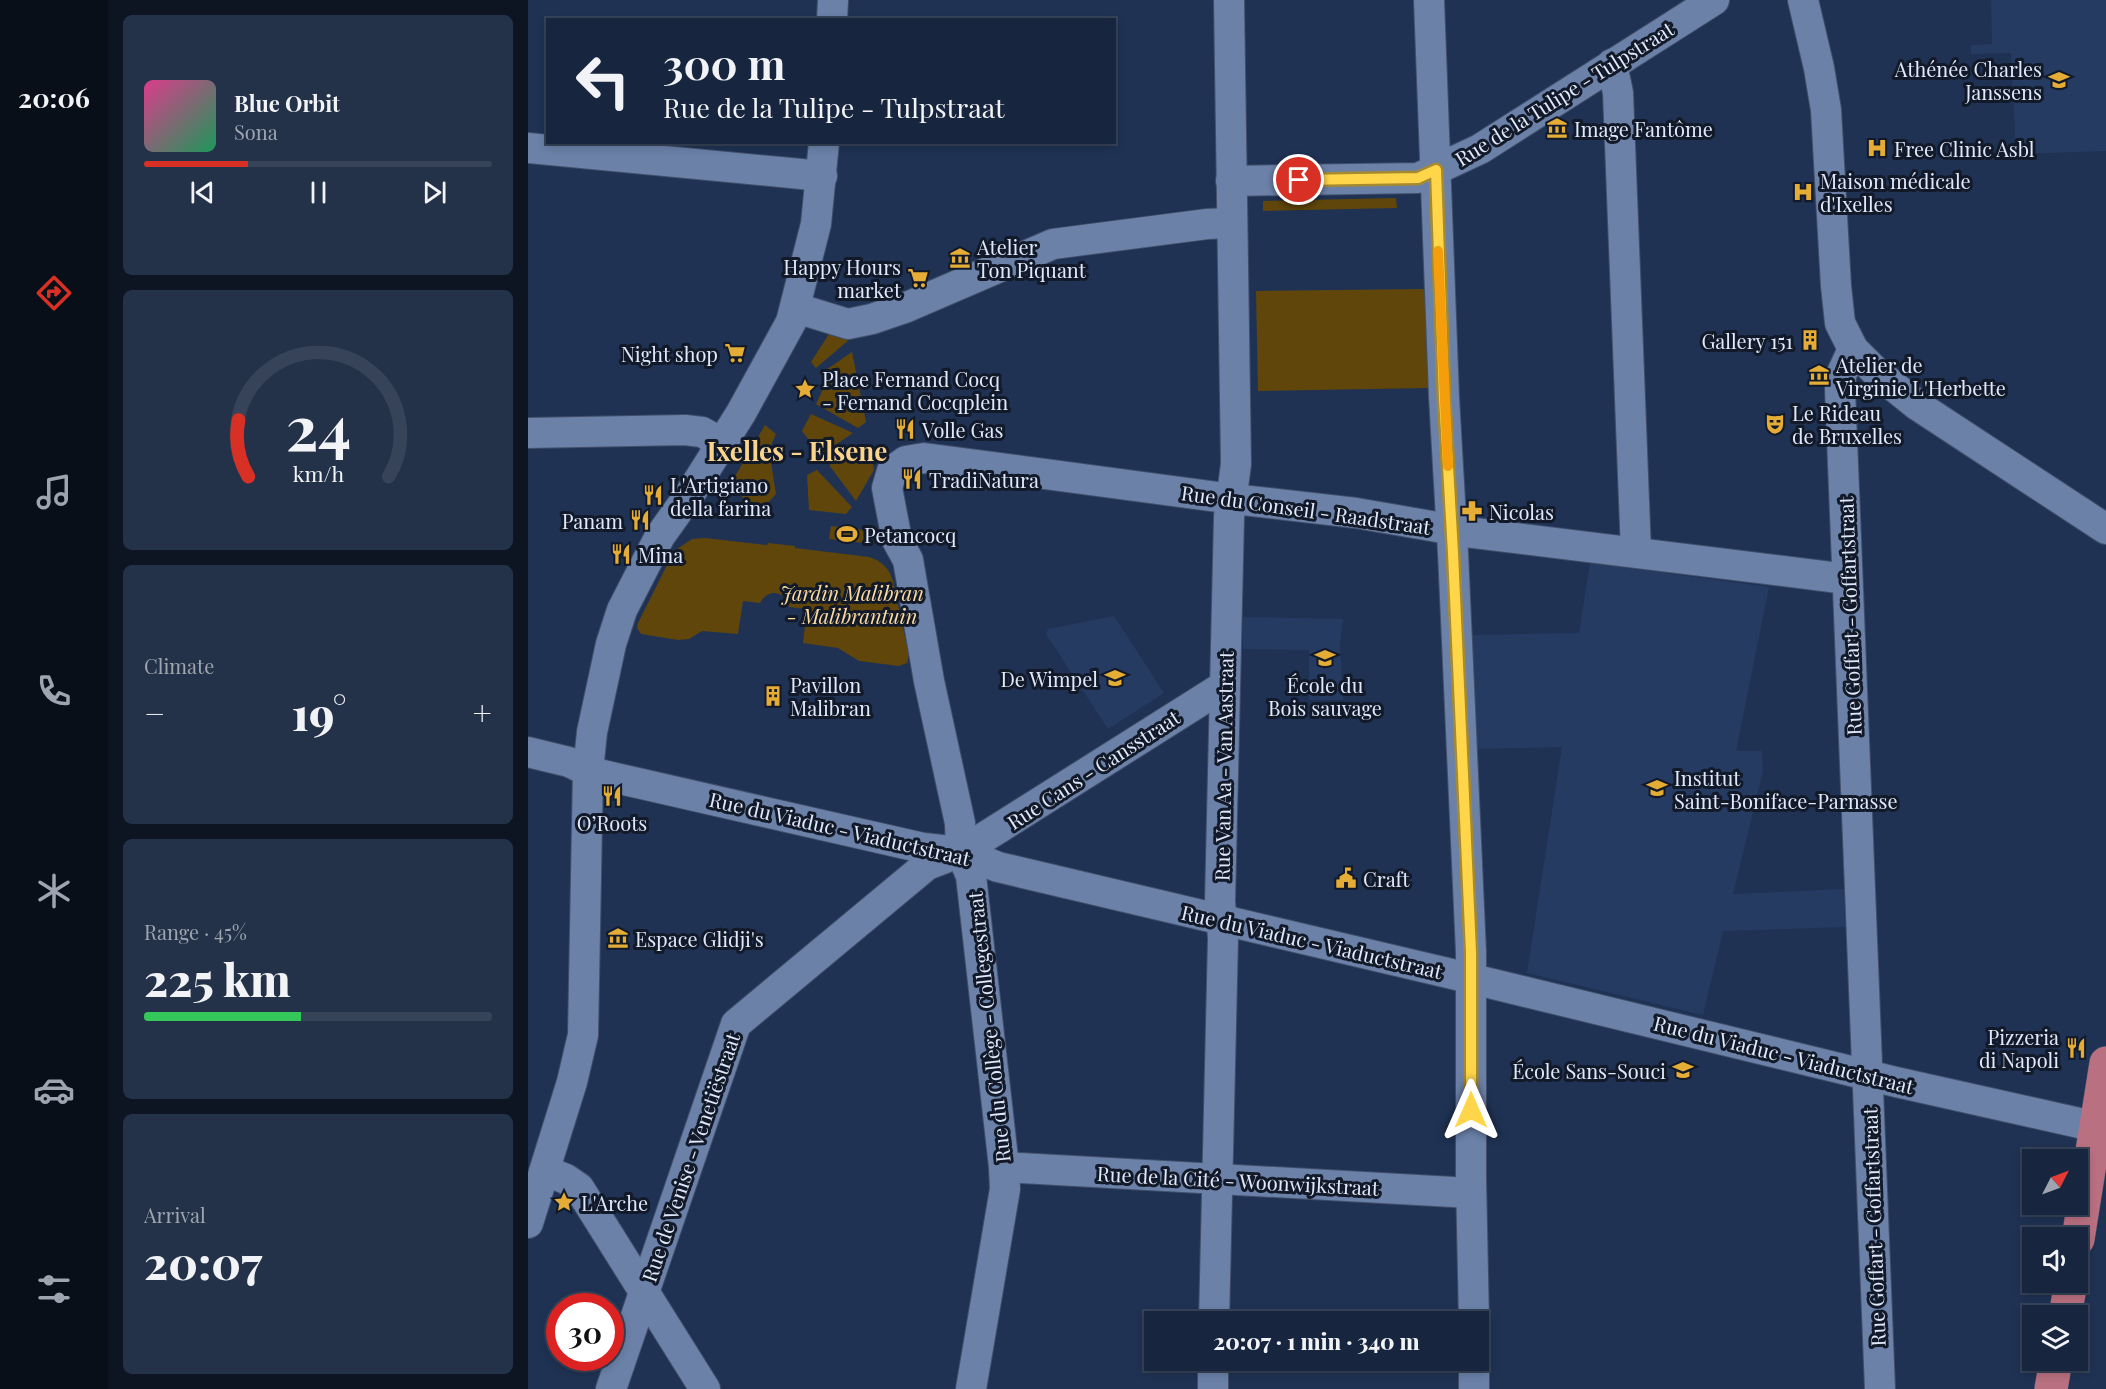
<!DOCTYPE html>
<meta charset="utf-8">
<style>
:root{--surface:#17263e;--page:#243249;--text:#f1f3f6;--muted:#9ea5b0;--line:#364358;--accent:#d93025}
body{margin:0;font-family:"Playfair Display",serif;background:var(--page);color:var(--text);height:100vh;display:flex;flex-direction:column;font-size:22px;white-space:nowrap}
*{box-sizing:border-box;margin:0}
p{font-size:20px;color:var(--muted)}
.icon{flex:none;width:33px;height:33px;fill:none;stroke:currentColor;stroke-width:2;stroke-linecap:round;stroke-linejoin:round}
.map{position:relative;flex:1;overflow:hidden}
.drawer{display:flex;flex-direction:column;gap:15px;padding:15px;background:#0d1522;width:420px}
.drawer>*{flex:none}
.top-card{position:absolute;left:18px;top:18px;width:570px;height:126px;border-radius:0px;box-shadow:0 3px 9px #0003,0 0 0 2px var(--line);background:#17263e;color:var(--text);overflow:hidden}
.needle{width:39px;rotate:48deg}
.tools{position:absolute;left:1494px;top:1149px;display:grid;gap:12px}
.tools a{display:grid;place-items:center;width:66px;height:66px;border-radius:0px;background:var(--surface);box-shadow:0 3px 9px #0003,0 0 0 2px var(--line);font-size:30px}
.speed{position:absolute;left:18px;top:1293px;display:flex;gap:12px;font-size:30px;font-weight:700;text-align:center}
.speed>*{display:grid;place-content:center;width:78px;height:78px;border-radius:50%;background:var(--surface);box-shadow:0 3px 9px #0003,0 0 0 2px var(--line);line-height:1}
.speed .limit{border:9px solid #d22;background:#fff;color:#111}
.pin{position:absolute;display:grid;place-items:center;width:51px;height:51px;color:#fff;margin:-26px;border:3px solid #fff;border-radius:50%;box-shadow:0 2px 6px #0007}
.me{position:absolute;width:66px;margin:-33px;rotate:0deg;stroke-linejoin:round;filter:drop-shadow(0 0 4px #0008)}
.turn{display:flex;align-items:center;gap:21px;height:126px;padding:0 18px;font-size:27px}
.turn .icon{width:78px;height:78px;stroke-width:2.5}
.turn b{display:block;font-size:42px;line-height:51px}
.big{font-size:45px;font-weight:800;line-height:1.1}
.drawer .tile{flex:1;display:flex;flex-direction:column;justify-content:center;gap:9px;min-width:0;padding:0 21px;border-radius:9px;background:var(--page)}
.drawer .dial{align-items:center;gap:0}
.dial svg{height:156px;overflow:visible;fill:none;stroke:var(--line);stroke-width:7;stroke-linecap:round;text-anchor:middle}
.dial text{fill:var(--text);stroke:none}
.song{display:flex;align-items:center;gap:18px}
.cover{width:72px;height:72px;border-radius:9px;background:linear-gradient(135deg,hsl(330 70% 55%),hsl(150 70% 35%))}
.played{height:6px;border-radius:3px;background:linear-gradient(90deg,var(--accent) 30%,var(--line) 30%)}
.keys{display:flex;justify-content:space-around;direction:ltr}
.heat{display:flex;justify-content:space-between;align-items:center;font-size:33px;direction:ltr}
.charge{height:9px;border-radius:4px;background:linear-gradient(90deg,#34c759 45%,var(--line) 0)}
.trip{position:absolute;left:616px;top:1311px;width:345px;height:60px;border-radius:0px;background:var(--surface);box-shadow:0 3px 9px #0003,0 0 0 2px var(--line);font-weight:800;line-height:60px;text-align:center}
main{display:flex;flex:1;min-height:0}
.menu{display:flex;flex-direction:column;width:108px;justify-content:space-around;align-items:center;background:#090f19;color:var(--muted)}
.menu .icon{width:42px;height:42px}
.menu .active{color:var(--accent)}
.menu b{font-size:27px;color:var(--text)}
.map>svg:first-child{display:block}
.built{fill:#263b62}
.green{fill:#60460b}
.lines{fill:none;stroke-linecap:round;stroke-linejoin:round}
.minor-casing{stroke:#404f6b;stroke-width:32}
.major-casing{stroke:#404f6b;stroke-width:34}
.minor{stroke:#6b81a8;stroke-width:30}
.major{stroke:#b97081;stroke-width:33}
.route-casing{stroke:#a68a30;stroke-width:15}
.route{stroke:#ffd54a;stroke-width:10}
.slow{stroke:#f59e0b;stroke-width:10}
.labels{text-anchor:middle;dominant-baseline:central;stroke-width:6;stroke-linejoin:round;paint-order:stroke}
.poi-label{font-size:20px;fill:#dfe9fb;stroke:#121a29;text-anchor:start}
.street-label{font-size:20px;fill:#dfe9fb;stroke:#121a29}
.park-label{font-size:20px;font-style:italic;fill:#fddca2;stroke:#121a29}
.district-label{font-size:26px;font-weight:bold;fill:#fbd48c;stroke:#121a29}
</style>
<main>
<nav class="menu">
<b>20:06</b>
<svg class="icon active" aria-label="directions" viewBox="0 0 24 24"><path d="M12 3l9 9-9 9-9-9zM9 14v-3h6M13 9l2 2-2 2"/></svg>
<svg class="icon" aria-label="music" viewBox="0 0 24 24"><path d="M9 18V5l10-2v13"/><circle cx="6" cy="18" r="3"/><circle cx="16" cy="16" r="3"/></svg>
<svg class="icon" aria-label="phone" viewBox="0 0 24 24"><path d="M5 4h4l2 5-3 2q2 4 5 5l2-3 5 2v4C11 20 4 13 5 4z"/></svg>
<svg class="icon" aria-label="climate" viewBox="0 0 24 24"><path d="M12 3v18M4 7l16 10M4 17L20 7"/></svg>
<svg class="icon" aria-label="car" viewBox="0 0 24 24"><path d="M5 17H2v-5l4-1 3-4h7l3 4 3 1v5h-3M9 17h6M6 11h13"/><circle cx="7" cy="17" r="2"/><circle cx="17" cy="17" r="2"/></svg>
<svg class="icon" aria-label="filters" viewBox="0 0 24 24"><path d="M4 7h16M4 17h16"/><circle cx="9" cy="7" r="2"/><circle cx="15" cy="17" r="2"/></svg>
</nav>
<section class="drawer">
<div class="tile">
<div class="song"><i class="cover"></i><div><b>Blue Orbit</b><p>Sona</p></div></div>
<div class="played"></div>
<div class="keys"><svg class="icon" aria-label="previous" viewBox="0 0 24 24"><path d="M18 5L8 12l10 7zM5 5v14"/></svg><svg class="icon" aria-label="pause" viewBox="0 0 24 24"><path d="M8 5v14M16 5v14"/></svg><svg class="icon" aria-label="next" viewBox="0 0 24 24"><path d="M6 5l10 7-10 7zM19 5v14"/></svg></div>
</div>
<div class="tile dial"><svg viewBox="0 0 100 80">
<path d="M14 69A42 42 0 1 1 86 69"/>
<path d="M14 69A42 42 0 0 1 9 40" stroke="#d93025"/>
<text x="50" y="56" font-size="32" font-weight="700">24</text>
<text x="50" y="72" font-size="11">km/h</text>
</svg></div>
<div class="tile"><p>Climate</p>
<div class="heat"><a>−</a><b class="big">19°</b><a>+</a></div>
</div>
<div class="tile"><p>Range · 45%</p><b class="big">225 km</b><div class="charge"></div></div>
<div class="tile"><p>Arrival</p><b class="big">20:07</b></div>
</section>
<div class="map">
<svg width="1578" height="1389" viewBox="0 0 1578 1389">
<rect width="100%" height="100%" fill="#1f3253"/>
<g class="built">
<path d="M1463 0H1578V151L1488 154 1483 53 1443 54V45L1464 44Z"/>
<path d="M1062 563 1241 587 1208 751H1234L1235 771 1205 894 1316 889 1317 927 1195 931 1175 1015 999 973 1034 747 949 749 944 635 1051 633Z"/>
<path d="M586 616 636 693 580 729 518 634 520 629Z"/>
<path d="M715 617 815 619 812 645 815 700H781V650L715 649Z"/>
</g>
<g class="green">
<path d="M868 198 869 208 735 211V201Z"/>
<path d="M898 289 901 388 730 391 728 291Z"/>
<path d="M301 334 322 339 288 368 283 362Z"/>
<path d="M324 352 338 422 330 428 288 404 298 383 292 374Z"/>
<path d="M283 414 325 433 292 455 274 431Z"/>
<path d="M237 425 248 434 241 450 248 494 238 505 217 503 206 478Z"/>
<path d="M342 447 346 470 328 501 301 465Z"/>
<path d="M289 470 324 507 318 514 281 510 279 475Z"/>
<path d="M303 526 337 530 336 543 301 539Z"/>
<path d="M177 538 239 545 240 543 267 546V548L341 557C354 561 361 568 365 581L381 655 379 663 371 666 331 661 310 648 275 643 279 609 261 607C257 590 240 588 232 603L215 601 210 634 174 631 161 639 150 640 113 634 109 628 110 623 146 551 164 539Z"/>
</g>
<g class="lines">
<g class="minor-casing">
<g id="minor">
<path d="M901 0 916 397 925 553 943 952V1179L946 1322"/>
<path d="M1275 0 1291 68 1298 110 1308 286 1312 323 1325 349 1348 372 1389 405 1578 529"/>
<path d="M304 20 305 0"/>
<path d="M1084 64 1090 93 1108 552"/>
<path d="M0 148 294 176"/>
<path d="M703 181 890 178 952 149 1186 0"/>
<path d="M268 308 320 324 344 319 379 307 525 244 679 224 703 223"/>
<path d="M1325 349 1313 375 1312 389 1352 1389"/>
<path d="M0 433 157 430 174 432 194 443"/>
<path d="M0 752 41 762 60 771 79 776 395 848 433 852 470 867 924 974 1368 1082 1578 1129"/>
<path d="M476 1167 943 1193"/>
<path d="M18 1171 38 1179 51 1188 177 1389"/>
<path d="M0 1223 44 1082 55 1035 60 771 64 732 83 644 94 610 132 536 162 494 213 413 263 322 288 224 296 142"/>
<path d="M686 1322 695 938 692 902 701 517 708 464 701 0"/>
<path d="M946 1360V1389"/>
<path d="M83 1389 208 1024 399 865 433 852 696 686"/>
<path d="M443 1389 477 1189 476 1167 443 876 433 852 432 823 401 681 380 560 369 540 359 488 364 471 378 461 396 458 705 499 828 513 938 532 1319 579"/>
<path d="M685 1389V1360"/>
</g>
</g>
<g class="major-casing">
<g id="major">
<path d="M1550 1239 1578 1063"/>
<path d="M1537 1316 1543 1282"/>
<path d="M1523 1389 1528 1360"/>
</g>
</g>
<use href="#minor" class="minor"/>
<use href="#major" class="major"/>
</g>
<g class="lines">
<g class="route-casing">
<path id="route" d="M771 180 890 178 908 170 916 397 925 553 943 952V1110"/>
</g>
<use href="#route" class="route"/>
<path class="slow" d="M910 251 920 466"/>
</g>
<defs>
<g id="school-bare" transform="scale(1.62)"><path d="M0-5L7-2L0 1L-7-2ZM-4 1L0 2.5L4 1V4Q0 6-4 4Z" fill="#e5ad36" stroke="#121a29" stroke-width="2.5" paint-order="stroke"/></g>
<g id="museum-bare" transform="scale(1.62)"><path d="M0-6L6-3V-2H-6V-3ZM-5-1h2V3h-2ZM-1-1h2V3h-2ZM3-1h2V3H3ZM-6 4H6V6H-6Z" fill="#e5ad36" stroke="#121a29" stroke-width="2.5" paint-order="stroke"/></g>
<g id="hospital-bare" transform="scale(1.62)"><path d="M-5-5h3v3.5h4V-5h3V5h-3V1.5h-4V5h-3Z" fill="#e5ad36" stroke="#121a29" stroke-width="2.5" paint-order="stroke"/></g>
<g id="supermarket-bare" transform="scale(1.62)"><path d="M-6-5.5h2.5l.6 2H6L4.5 2H-2.5L-4.4-4H-6ZM-1.5 3.2a1.3 1.3 0 1 0 .1 0ZM3 3.2a1.3 1.3 0 1 0 .1 0Z" fill="#e5ad36" stroke="#121a29" stroke-width="2.5" paint-order="stroke"/></g>
<g id="building-bare" transform="scale(1.62)"><path d="M-4-6H4V6H1V3H-1V6H-4ZM-2.5-4.3h1.7v1.8h-1.7ZM.8-4.3h1.7v1.8H.8ZM-2.5-1h1.7V.8h-1.7ZM.8-1h1.7V.8H.8Z" fill="#e5ad36" stroke="#121a29" stroke-width="2.5" paint-order="stroke"/></g>
<g id="sight-bare" transform="scale(1.62)"><path d="M0-6L1.8-2.2L6-1.7L2.9 1.2L3.7 5.4L0 3.3L-3.7 5.4L-2.9 1.2L-6-1.7L-1.8-2.2Z" fill="#e5ad36" stroke="#121a29" stroke-width="2.5" paint-order="stroke"/></g>
<g id="theatre-bare" transform="scale(1.62)"><path d="M-5-5.5Q0-4 5-5.5V0Q5 5 0 6Q-5 5-5 0ZM-3.3-2.5H-1v1.5H-3.3ZM1-2.5H3.3v1.5H1ZM-2.8 1Q0 5.5 2.8 1Z" fill="#e5ad36" stroke="#121a29" stroke-width="2.5" paint-order="stroke"/></g>
<g id="restaurant-bare" transform="scale(1.62)"><path d="M-5-6h1v4h1v-4h1v4h1v-4h1v5L-1.5 .5V6h-2V.5L-5-1ZM5-6V6H3V1.5H1.5Q1.5-4 5-6Z" fill="#e5ad36" stroke="#121a29" stroke-width="2.5" paint-order="stroke"/></g>
<g id="pharmacy-bare" transform="scale(1.62)"><path d="M-2-6h4v4h4v4h-4v4h-4v-4h-4v-4h4Z" fill="#e5ad36" stroke="#121a29" stroke-width="2.5" paint-order="stroke"/></g>
<g id="stadium-bare" transform="scale(1.62)"><path d="M0-5a6.5 5 0 1 0 0 10a6.5 5 0 1 0 0-10ZM-3.5-1.8h7v3.6h-7Z" fill="#e5ad36" stroke="#121a29" stroke-width="2.5" paint-order="stroke"/></g>
<g id="civic-bare" transform="scale(1.62)"><path d="M-.6-6.5H3V-4.5H.6V-3L4-1V1h2V6H-6V1h2V-1L-.6-3ZM-1.2 2.5V6h2.4V2.5Z" fill="#e5ad36" stroke="#121a29" stroke-width="2.5" paint-order="stroke"/></g>
</defs>
<g fill-rule="evenodd">
<use href="#school-bare" x="1531" y="80"/>
<use href="#museum-bare" x="1029" y="128"/>
<use href="#hospital-bare" x="1349" y="148"/>
<use href="#hospital-bare" x="1275" y="192"/>
<use href="#museum-bare" x="432" y="258"/>
<use href="#supermarket-bare" x="390" y="278"/>
<use href="#building-bare" x="1282" y="340"/>
<use href="#supermarket-bare" x="207" y="353"/>
<use href="#museum-bare" x="1291" y="375"/>
<use href="#sight-bare" x="277" y="389"/>
<use href="#theatre-bare" x="1247" y="424"/>
<use href="#restaurant-bare" x="377" y="429"/>
<use href="#restaurant-bare" x="384" y="479"/>
<use href="#restaurant-bare" x="125" y="495"/>
<use href="#pharmacy-bare" x="944" y="511"/>
<use href="#restaurant-bare" x="112" y="520"/>
<use href="#stadium-bare" x="319" y="534"/>
<use href="#restaurant-bare" x="93" y="554"/>
<use href="#school-bare" x="797" y="658"/>
<use href="#school-bare" x="587" y="678"/>
<use href="#building-bare" x="245" y="696"/>
<use href="#school-bare" x="1129" y="788"/>
<use href="#restaurant-bare" x="84" y="796"/>
<use href="#civic-bare" x="818" y="878"/>
<use href="#museum-bare" x="90" y="938"/>
<use href="#restaurant-bare" x="1548" y="1048"/>
<use href="#school-bare" x="1155" y="1070"/>
<use href="#sight-bare" x="36" y="1202"/>
</g>
<g class="labels">
<g class="poi-label">
<text x="1514" y="68" text-anchor="end">Athénée Charles<tspan x="1514" dy="23">Janssens</tspan></text>
<text x="1046" y="128">Image Fantôme</text>
<text x="1366" y="148">Free Clinic Asbl</text>
<text x="1292" y="180">Maison médicale<tspan x="1292" dy="23">d'Ixelles</tspan></text>
<text x="449" y="246">Atelier<tspan x="449" dy="23">Ton Piquant</tspan></text>
<text x="373" y="266" text-anchor="end">Happy Hours<tspan x="373" dy="23">market</tspan></text>
<text x="1265" y="340" text-anchor="end">Gallery 151</text>
<text x="190" y="353" text-anchor="end">Night shop</text>
<text x="1308" y="364">Atelier de<tspan x="1308" dy="23">Virginie L'Herbette</tspan></text>
<text x="294" y="378">Place Fernand Cocq<tspan x="294" dy="23">- Fernand Cocqplein</tspan></text>
<text x="1264" y="412">Le Rideau<tspan x="1264" dy="23">de Bruxelles</tspan></text>
<text x="394" y="429">Volle Gas</text>
<text x="401" y="479">TradiNatura</text>
<text x="142" y="484">L'Artigiano<tspan x="142" dy="23">della farina</tspan></text>
<text x="961" y="511">Nicolas</text>
<text x="95" y="520" text-anchor="end">Panam</text>
<text x="336" y="534">Petancocq</text>
<text x="110" y="554">Mina</text>
<text x="570" y="678" text-anchor="end">De Wimpel</text>
<text x="262" y="684">Pavillon<tspan x="262" dy="23">Malibran</tspan></text>
<text x="797" y="684" text-anchor="middle">École du<tspan x="797" dy="23">Bois sauvage</tspan></text>
<text x="1146" y="777">Institut<tspan x="1146" dy="23">Saint-Boniface-Parnasse</tspan></text>
<text x="84" y="822" text-anchor="middle">O’Roots</text>
<text x="835" y="878">Craft</text>
<text x="107" y="938">Espace Glidji's</text>
<text x="1531" y="1036" text-anchor="end">Pizzeria<tspan x="1531" dy="23">di Napoli</tspan></text>
<text x="1138" y="1070" text-anchor="end">École Sans-Souci</text>
<text x="53" y="1202">L'Arche</text>
</g>
<g class="street-label">
<text transform="translate(1036 93) rotate(-32)">Rue de la Tulipe - Tulpstraat</text>
<text transform="translate(778 509) rotate(8)">Rue du Conseil - Raadstraat</text>
<text transform="translate(1321 616) rotate(-92)">Rue Goffart - Goffartstraat</text>
<text transform="translate(695 766) rotate(-89)">Rue Van Aa - Van Aastraat</text>
<text transform="translate(565 769) rotate(-33)">Rue Cans - Cansstraat</text>
<text transform="translate(312 828) rotate(13)">Rue du Viaduc - Viaductstraat</text>
<text transform="translate(784 941) rotate(13)">Rue du Viaduc - Viaductstraat</text>
<text transform="translate(460 1027) rotate(-96)">Rue du Collège - Collegestraat</text>
<text transform="translate(1256 1054) rotate(14)">Rue du Viaduc - Viaductstraat</text>
<text transform="translate(162 1157) rotate(-71)">Rue de Venise - Venetiëstraat</text>
<text transform="translate(710 1180) rotate(3)">Rue de la Cité - Woonwijkstraat</text>
<text transform="translate(1345 1227) rotate(-92)">Rue Goffart - Goffartstraat</text>
</g>
<g class="park-label">
<text x="324" y="592">Jardin Malibran<tspan x="324" dy="23">- Malibrantuin</tspan></text>
</g>
<g class="district-label">
<text x="269" y="450">Ixelles - Elsene</text>
</g>
</g>
</svg>
<div class="tools">
<a><svg class="needle" viewBox="-14 -14 28 28"><path d="M0-13l5 13h-10z" fill="#e53935"/><path d="M0 13l5-13h-10z" fill="#9ea5b0"/></svg></a>
<a><svg class="icon" aria-label="sound" viewBox="0 0 24 24"><path d="M4 9h4l5-4v14l-5-4H4zM17 9q2 3 0 6"/></svg></a>
<a><svg class="icon" aria-label="layers" viewBox="0 0 24 24"><path d="M12 4l9 5-9 5-9-5zM3 14l9 5 9-5"/></svg></a>
</div>
<div class="speed"><div class="limit">30</div></div>
<div class="pin" style="left:771px;top:180px;background:#d93025"><svg class="icon" aria-label="arrive" viewBox="0 0 24 24"><path d="M6 21V4h12l-3 4 3 4H6"/></svg></div>
<svg class="me" style="left:943px;top:1110px" viewBox="-20 -20 40 40"><path d="M0-17L14 15 0 8-14 15z" fill="#ffd54a" stroke="#fff" stroke-width="4"/></svg>
<div class="trip">20:07 · 1 min · 340 m</div>
<div class="top-card">
<div class="turn"><svg class="icon" aria-label="left" viewBox="0 0 24 24"><path d="M17 20v-9H6M10 6l-5 5 5 5"/></svg><div><b>300 m</b>Rue de la Tulipe - Tulpstraat</div></div>
</div>
</div>
</main>
